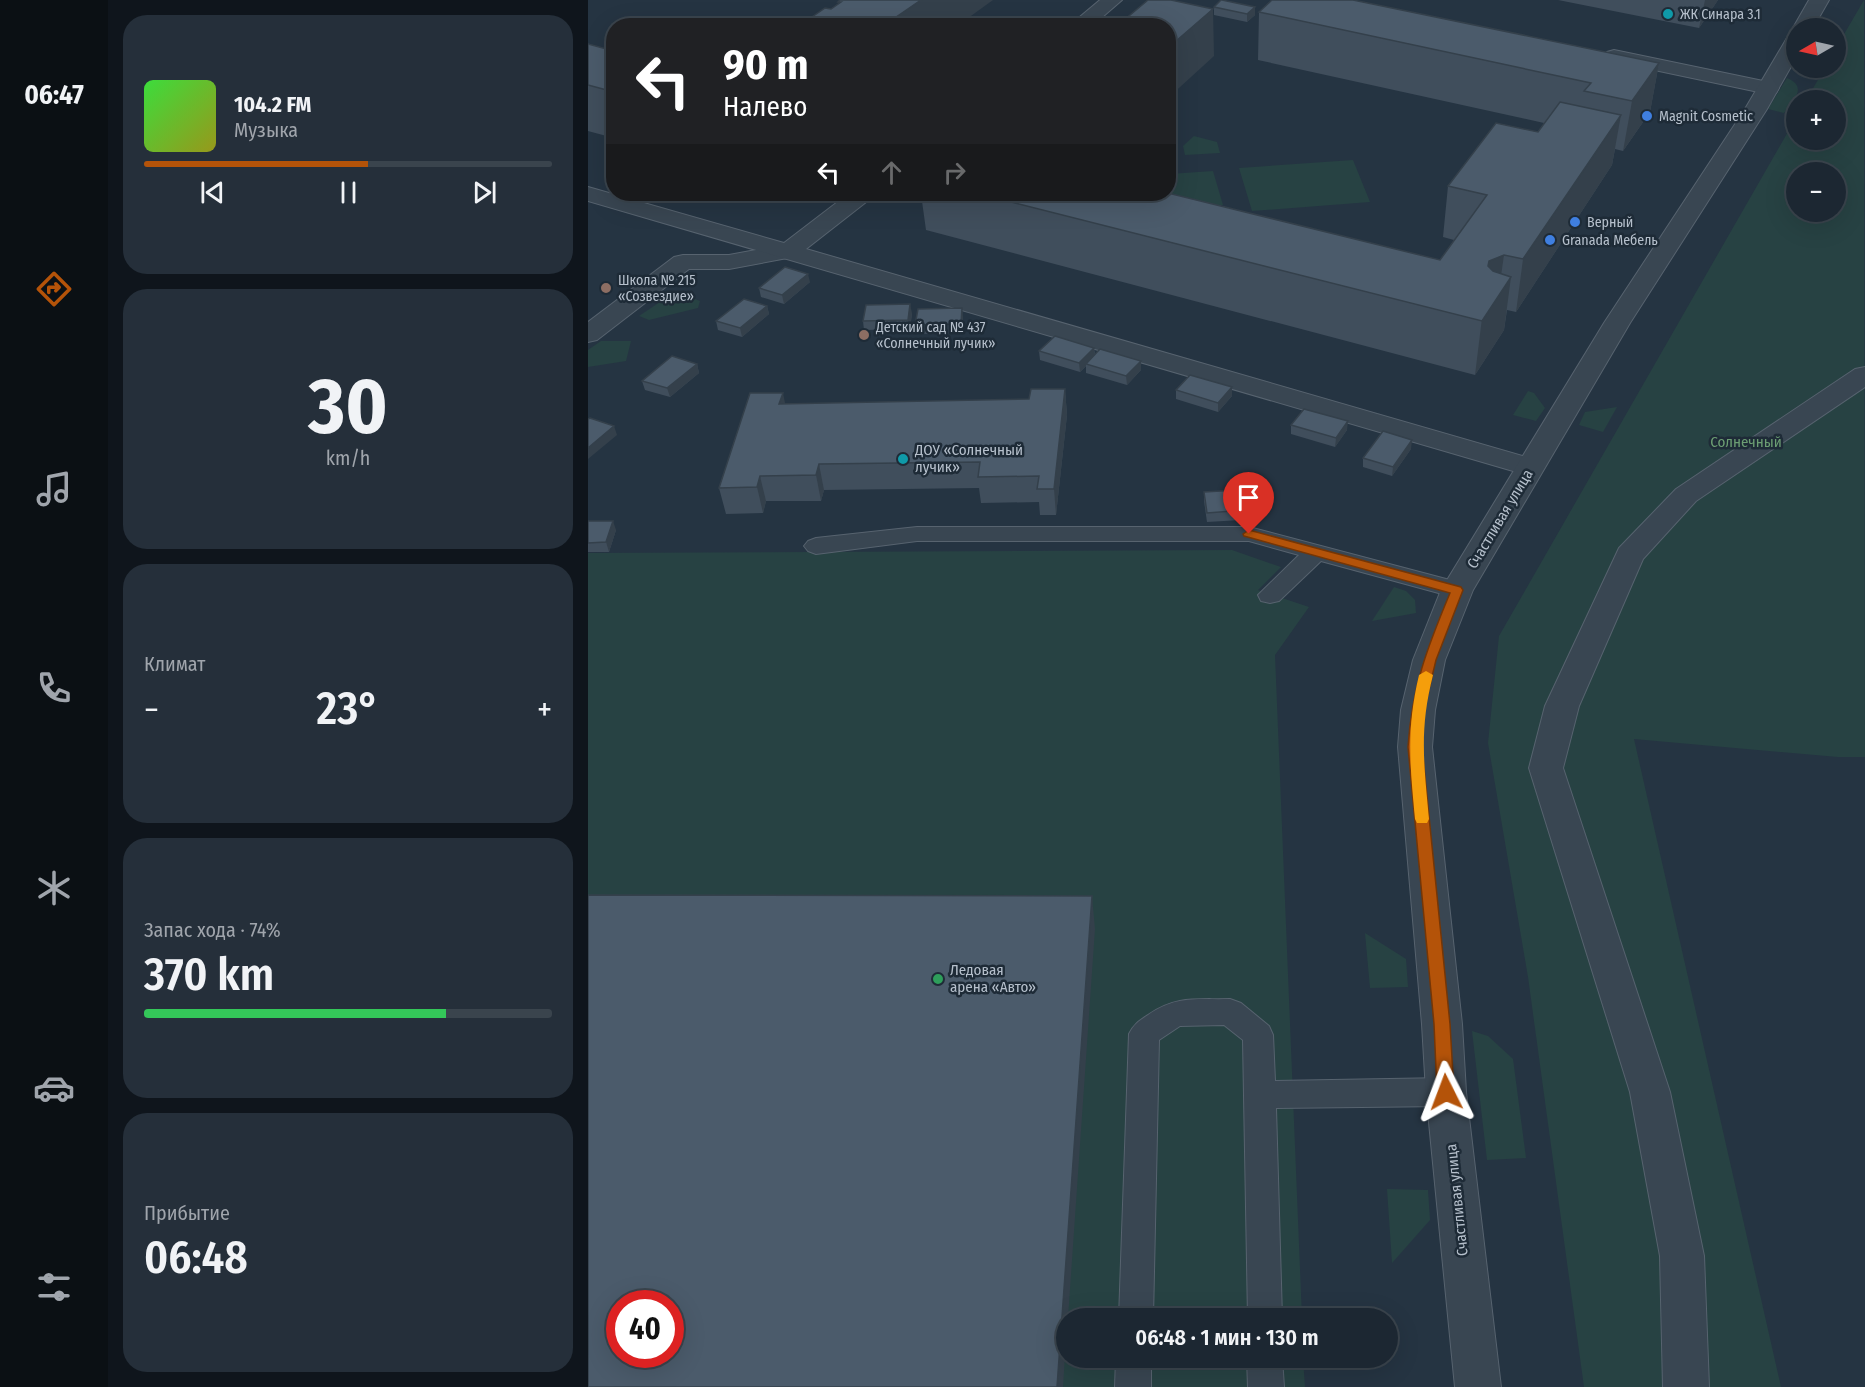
<!DOCTYPE html>
<html lang="ru">
<meta charset="utf-8">
<style>
:root{--surface:#1c2732;--page:#252f3a;--text:#f1f3f6;--muted:#a0a5ac;--line:#3a444d;--accent:#b45309}
body{margin:0;font-family:"Fira Sans Condensed",sans-serif;background:var(--page);color:var(--text);height:100vh;display:flex;flex-direction:column;font-size:22px;white-space:nowrap}
*{box-sizing:border-box;margin:0}
p{font-size:20px;color:var(--muted)}
.icon{flex:none;width:33px;height:33px;fill:none;stroke:currentColor;stroke-width:2;stroke-linecap:round;stroke-linejoin:round}
.map{position:relative;flex:1;overflow:hidden}
.side{display:flex;flex-direction:column;gap:15px;padding:15px;background:#0f151c;width:480px}
.side>*{flex:none}
.banner{position:absolute;left:18px;top:18px;width:570px;height:183px;border-radius:24px;box-shadow:0 6px 24px #0002,0 0 0 2px var(--line);background:#202124;color:#fff;overflow:hidden}
.needle{width:39px;rotate:261deg}
.fabs{position:absolute;left:1198px;top:18px;display:grid;gap:12px}
.fabs a{display:grid;place-items:center;width:60px;height:60px;border-radius:50%;background:var(--surface);box-shadow:0 6px 24px #0002,0 0 0 2px var(--line);font-size:30px}
.speed{position:absolute;left:18px;top:1290px;display:flex;gap:12px;font-size:30px;font-weight:700;text-align:center}
.speed>*{display:grid;place-content:center;width:78px;height:78px;border-radius:50%;background:var(--surface);box-shadow:0 6px 24px #0002,0 0 0 2px var(--line);line-height:1}
.speed .limit{border:9px solid #d22;background:#fff;color:#111}
.pin{position:absolute;display:grid;place-items:center;width:51px;height:51px;color:#fff;margin:-62px -26px;border-radius:50% 50% 50% 0;rotate:-45deg;box-shadow:0 0 6px #0007}
.pin .icon{rotate:45deg}
.me{position:absolute;width:66px;margin:-33px;rotate:357deg;stroke-linejoin:round;filter:drop-shadow(0 0 4px #0008)}
.turn{display:flex;align-items:center;gap:21px;height:126px;padding:0 18px;font-size:27px}
.turn .icon{width:78px;height:78px;stroke-width:2.5}
.turn b{display:block;font-size:42px;line-height:51px}
.lanes{display:flex;align-items:center;height:57px;padding:0 18px;background:#0003;justify-content:center;gap:30px;direction:ltr}
.lanes .off{opacity:.35}
.big{font-size:45px;font-weight:600;line-height:1.1}
.side .widget{flex:1;display:flex;flex-direction:column;justify-content:center;gap:9px;min-width:0;padding:0 21px;border-radius:24px;background:var(--page)}
.side .dial{align-items:center;gap:0}
.dial b{font-size:78px;line-height:1}
.song{display:flex;align-items:center;gap:18px}
.cover{width:72px;height:72px;border-radius:9px;background:linear-gradient(135deg,hsl(120 70% 55%),hsl(60 70% 35%))}
.played{height:6px;border-radius:3px;background:linear-gradient(90deg,var(--accent) 55%,var(--line) 55%)}
.keys{display:flex;justify-content:space-around;direction:ltr}
.heat{display:flex;justify-content:space-between;align-items:center;font-size:33px;direction:ltr}
.charge{height:9px;border-radius:4px;background:linear-gradient(90deg,#34c759 74%,var(--line) 0)}
.trip{position:absolute;left:468px;top:1308px;width:342px;height:60px;border-radius:30px;background:var(--surface);box-shadow:0 6px 24px #0002,0 0 0 2px var(--line);font-weight:600;line-height:60px;text-align:center}
main{display:flex;flex:1;min-height:0}
.dock{display:flex;flex-direction:column;width:108px;justify-content:space-around;align-items:center;background:#0b1014;color:var(--muted)}
.dock .icon{width:42px;height:42px}
.dock .active{color:var(--accent)}
.dock b{font-size:27px;color:var(--text)}
.map>svg:first-child{display:block}
.green{fill:#274243;fill-rule:evenodd}
.lines{fill:none;stroke-linecap:round;stroke-linejoin:round}
.service-casing{stroke:#57636f;stroke-width:2}
.pedestrian-casing{stroke:#57636f;stroke-width:2}
.minor-casing{stroke:#57636f;stroke-width:2}
.tertiary-casing{stroke:#57636f;stroke-width:2}
.service{fill:#394652;fill-rule:evenodd}
.pedestrian{fill:#394652;fill-rule:evenodd}
.minor{fill:#394652;fill-rule:evenodd}
.tertiary{fill:#394652;fill-rule:evenodd}
.wall{fill:#404e5c}
.shaded-wall{fill:#34404b}
.building{fill:#4b5b6b;stroke:#34404b;stroke-width:1.5;fill-rule:evenodd}
.route{fill:#b45309;stroke:#753606;stroke-width:1.5}
.slow{fill:#f59e0b}
.culture-dot{fill:#0f9aa8;stroke:#1e2b37;stroke-width:2}
.shop-dot{fill:#3f7fe0;stroke:#1e2b37;stroke-width:2}
.education-dot{fill:#8d6e63;stroke:#1e2b37;stroke-width:2}
.leisure-dot{fill:#2e9e5b;stroke:#1e2b37;stroke-width:2}
.labels{text-anchor:middle;dominant-baseline:central;stroke-width:5;stroke-linejoin:round;paint-order:stroke}
.far-poi-label{font-size:14px;fill:#b6c0cc;stroke:#1e2b37;text-anchor:start}
.park-label{font-size:15px;fill:#6c9e73;stroke:#1e2b37}
.poi-label{font-size:15px;fill:#b6c0cc;stroke:#1e2b37;text-anchor:start}
.street-label{font-size:15px;fill:#b6c0cc;stroke:#1e2b37}
</style>
<main>
<nav class="dock">
<b>06:47</b>
<svg class="icon active" aria-label="directions" viewBox="0 0 24 24"><path d="M12 3l9 9-9 9-9-9zM9 14v-3h6M13 9l2 2-2 2"/></svg>
<svg class="icon" aria-label="music" viewBox="0 0 24 24"><path d="M9 18V5l10-2v13"/><circle cx="6" cy="18" r="3"/><circle cx="16" cy="16" r="3"/></svg>
<svg class="icon" aria-label="phone" viewBox="0 0 24 24"><path d="M5 4h4l2 5-3 2q2 4 5 5l2-3 5 2v4C11 20 4 13 5 4z"/></svg>
<svg class="icon" aria-label="climate" viewBox="0 0 24 24"><path d="M12 3v18M4 7l16 10M4 17L20 7"/></svg>
<svg class="icon" aria-label="car" viewBox="0 0 24 24"><path d="M5 17H2v-5l4-1 3-4h7l3 4 3 1v5h-3M9 17h6M6 11h13"/><circle cx="7" cy="17" r="2"/><circle cx="17" cy="17" r="2"/></svg>
<svg class="icon" aria-label="filters" viewBox="0 0 24 24"><path d="M4 7h16M4 17h16"/><circle cx="9" cy="7" r="2"/><circle cx="15" cy="17" r="2"/></svg>
</nav>
<section class="side">
<div class="widget">
<div class="song"><i class="cover"></i><div><b>104.2 FM</b><p>Музыка</p></div></div>
<div class="played"></div>
<div class="keys"><svg class="icon" aria-label="previous" viewBox="0 0 24 24"><path d="M18 5L8 12l10 7zM5 5v14"/></svg><svg class="icon" aria-label="pause" viewBox="0 0 24 24"><path d="M8 5v14M16 5v14"/></svg><svg class="icon" aria-label="next" viewBox="0 0 24 24"><path d="M6 5l10 7-10 7zM19 5v14"/></svg></div>
</div>
<div class="widget dial"><b>30</b><p>km/h</p></div>
<div class="widget"><p>Климат</p>
<div class="heat"><a>−</a><b class="big">23°</b><a>+</a></div>
</div>
<div class="widget"><p>Запас хода · 74%</p><b class="big">370 km</b><div class="charge"></div></div>
<div class="widget"><p>Прибытие</p><b class="big">06:48</b></div>
</section>
<div class="map">
<svg width="1277" height="1387" viewBox="0 0 1277 1387">
<rect width="100%" height="100%" fill="#253442"/>
<g class="green">
<path d="M1276 0 1277 757H1250L1046 739 1193 1387H996L940 977 900 743 911 636 1209 116V140H1248V100H1218L1237 68H1248V48ZM1209 172H1248V212H1209Z"/>
<path d="M1199 78C1220 87 1206 100 1196 113L1180 109Z"/>
<path d="M606 136 629 142 632 153 597 155 595 146Z"/>
<path d="M765 160 782 202 664 211 651 168Z"/>
<path d="M625 171 635 205 614 207 580 194 581 174Z"/>
<path d="M99 296 112 301 110 308 61 320 51 316 75 300Z"/>
<path d="M13 341H43L38 361 0 367V350Z"/>
<path d="M940 391 946 393 957 408 948 421 925 415Z"/>
<path d="M1029 407 1015 432 991 425 997 412Z"/>
<path d="M644 550 693 567 670 590 721 607 687 655 714 1318H478V1358H715L717 1387H0V553ZM32 1304H82V1354H32Z"/>
<path d="M806 587 818 591 827 600 828 613 784 621Z"/>
<path d="M777 933 818 959 820 987 782 988Z"/>
<path d="M884 1031 900 1036 925 1059 938 1158 899 1160Z"/>
<path d="M799 1189 840 1190 842 1220 804 1263Z"/>
</g>
<g class="lines">
<g class="service-casing">
<g id="service">
<path d="M329 527H661L877 584 881 590 877 596 869 598 733 561 691 601 682 603 673 601 670 595 711 555 661 541H329L228 554 220 551 216 546 220 541 228 538Z"/>
<path d="M642 999 653 1003 681 1026 685 1035 687 1081 858 1078 869 1082 874 1092 869 1102 858 1106 688 1108 694 1318H660L655 1040 636 1025 592 1026 571 1040 565 1318H531L541 1034C546 1024 551 1021 560 1015 589 995 609 1000 642 999Z"/>
<path d="M528 1358H563V1387H527Z"/>
<path d="M659 1358H694L696 1387H660Z"/>
</g>
</g>
<g class="pedestrian-casing">
<g id="pedestrian">
<path d="M201 244 210 246 213 251 210 256 141 269H101L9 340 0 342V322L86 257 95 255H141Z"/>
<path d="M1277 367V387L1108 501 1055 559 991 706 975 768 1082 1092 1116 1256 1121 1387H1075L1072 1256 1042 1092 941 768 957 706 1031 548 1088 489 1267 369Z"/>
</g>
</g>
<g class="minor-casing">
<g id="minor">
<path d="M512 0H534L504 26H481Z"/>
<path d="M1026 50 1180 82 1188 83 1191 88 1188 93 1180 94 1019 60 1016 56 1019 52Z"/>
<path d="M0 187 196 243 260 194H285L282 199 218 249 952 461 956 467 952 473 942 476 932 473 0 201Z"/>
</g>
</g>
<g class="tertiary-casing">
<path id="tertiary" d="M1221 0H1241L1225 28H1209V56L1179 109 1042 323 885 590 857 660 847 710 844 747 874 1024 878 1092 913 1387H867L838 1092 834 1024 810 747 813 710 825 660 853 590 1016 323 1157 109 1199 38 1202 34 1208 32 1205 28Z"/>
</g>
<use href="#service" class="service"/>
<use href="#pedestrian" class="pedestrian"/>
<use href="#minor" class="minor"/>
<use href="#tertiary" class="tertiary"/>
</g>
<g class="wall">
<path d="M970 0H1130L1111 28Z"/>
<path d="M626 7H667V15L659 22 626 15Z"/>
<path d="M671 12 1071 63 1062 112 1035 151 1027 149 1024 165 928 312 919 310 916 330 887 375 338 230 333 194 580 193 852 260 866 240 855 237 860 186 950 132 956 123 670 60Z"/>
<path d="M0 44 26 51V138L0 131Z"/>
<path d="M222 282 196 304 173 297 171 288Z"/>
<path d="M179 306 181 314 154 337 130 330 128 321Z"/>
<path d="M324 313 322 329 276 330 275 321Z"/>
<path d="M375 317 374 333 328 334 327 325Z"/>
<path d="M506 348 507 354 553 361V370L539 385 498 373V366L492 372 452 360 451 351Z"/>
<path d="M109 364 111 373 82 397 57 390 54 381Z"/>
<path d="M477 389 479 415 468 515H452L451 502 393 503 391 488 236 490 233 501H178L175 513 138 514 131 488 197 404 441 399Z"/>
<path d="M588 390 644 396 630 412 588 399Z"/>
<path d="M703 425 759 430 747 447 703 434Z"/>
<path d="M823 449 804 476 775 467V458Z"/>
<path d="M616 492 670 509V519L619 522 616 501Z"/>
<path d="M0 521 28 530 21 552H0Z"/>
</g>
<g class="shaded-wall">
<path d="M333 0H405L369 26H295Z"/>
<path d="M1117 0H1130L1111 28Z"/>
<path d="M667 7V15L659 22V14Z"/>
<path d="M625 9 626 56 580 98V48Z"/>
<path d="M1071 63 1062 112 1035 151 1044 101Z"/>
<path d="M1033 115 1024 165 928 312 935 259Z"/>
<path d="M916 255 910 297 923 277 916 330 887 375 901 261Z"/>
<path d="M220 274 222 282 196 304 194 295Z"/>
<path d="M322 304 324 313 322 329 320 320Z"/>
<path d="M179 306 181 314 154 337 152 328Z"/>
<path d="M374 308 375 317 374 333 373 324Z"/>
<path d="M506 348 507 356 498 364V366L492 372 491 363Z"/>
<path d="M553 361V370L539 385 538 376Z"/>
<path d="M109 364 111 373 82 397 79 388Z"/>
<path d="M644 387V396L630 412V403Z"/>
<path d="M477 389 479 415 468 515 466 489Z"/>
<path d="M195 393 200 418 191 404Z"/>
<path d="M760 421 759 430 747 447 748 438Z"/>
<path d="M26 426 29 435 0 459V448Z"/>
<path d="M824 440 823 449 804 476 805 467Z"/>
<path d="M231 464 236 490 233 501 228 475Z"/>
<path d="M172 476 178 501 175 513 169 487Z"/>
<path d="M25 521 28 530 21 552 18 542Z"/>
<path d="M504 896 507 929 480 1318H478V1339L475 1387H469Z"/>
</g>
<g class="building">
<path d="M252 0H333L295 26H211L237 8 243 9 253 2H250Z"/>
<path d="M560 0H583L625 9 580 48V26H529Z"/>
<path d="M633 0H634L667 7 659 14 626 7Z"/>
<path d="M684 0H765L1071 63 1044 101 996 91 1003 83 671 12Z"/>
<path d="M0 44 26 51V92L0 85Z"/>
<path d="M972 102 1033 115 935 259 916 255 901 261 900 266 905 271 923 277 894 321 391 194 580 193 852 260 899 195 860 186 908 123 950 132Z"/>
<path d="M197 267 220 274 194 295 171 288Z"/>
<path d="M156 299 179 306 152 328 128 321Z"/>
<path d="M322 304 320 320 275 321 278 305Z"/>
<path d="M374 308 373 324 327 325 330 309Z"/>
<path d="M467 336 506 348 491 363 451 351Z"/>
<path d="M512 349 553 361 538 376 498 364Z"/>
<path d="M84 356 109 364 79 388 54 381Z"/>
<path d="M602 375 644 387 630 403 588 390Z"/>
<path d="M443 389H477L466 489H449L451 476 390 477 392 462 231 464 228 475 172 476 169 487 131 488 162 393H195L191 404 441 399Z"/>
<path d="M716 409 760 421 748 438 703 425Z"/>
<path d="M2 418 26 426 0 448V419Z"/>
<path d="M795 431 824 440 805 467 775 458Z"/>
<path d="M666 489 670 509 619 513 616 492Z"/>
<path d="M0 521H25L18 542 0 543Z"/>
<path d="M0 895 504 896 469 1387H0ZM32 1304H82V1354H32Z"/>
</g>
<path class="route" d="M661 530 873 587 875 590 848 660 836 710 834 747 862 1024 866 1092 863 1097 858 1099 852 1097 849 1092 846 1024 820 747C824 687 839 648 862 593L656 536 655 534Z"/>
<path class="slow" d="M838 671 845 675C831 730 836 764 841 819L839 823H829L827 819C822 764 818 730 831 675Z"/>
<g class="culture-dot">
<circle cx="1080" cy="14" r="6"/>
<circle cx="315" cy="459" r="6"/>
</g>
<g class="shop-dot">
<circle cx="1059" cy="116" r="6"/>
<circle cx="987" cy="222" r="6"/>
<circle cx="962" cy="240" r="6"/>
</g>
<g class="education-dot">
<circle cx="18" cy="288" r="6"/>
<circle cx="276" cy="335" r="6"/>
</g>
<circle class="leisure-dot" cx="350" cy="979" r="6"/>
<g class="labels">
<g class="far-poi-label">
<text x="1092" y="14">ЖК Синара 3.1</text>
<text x="1071" y="116">Magnit Cosmetic</text>
<text x="999" y="222">Верный</text>
<text x="974" y="240">Granada Мебель</text>
<text x="30" y="280">Школа № 215<tspan x="30" dy="16">«Созвездие»</tspan></text>
<text x="288" y="327">Детский сад № 437<tspan x="288" dy="16">«Солнечный лучик»</tspan></text>
</g>
<g class="park-label">
<text x="1158" y="442">Солнечный</text>
</g>
<g class="poi-label">
<text x="327" y="450">ДОУ «Солнечный<tspan x="327" dy="17">лучик»</tspan></text>
<text x="362" y="970">Ледовая<tspan x="362" dy="17">арена «Авто»</tspan></text>
</g>
<g class="street-label">
<text transform="translate(912 519) rotate(-59)">Счастливая улица</text>
<text transform="translate(869 1200) rotate(-96)">Счастливая улица</text>
</g>
</g>
</svg>
<div class="fabs">
<a><svg class="needle" viewBox="-14 -14 28 28"><path d="M0-13l5 13h-10z" fill="#e53935"/><path d="M0 13l5-13h-10z" fill="#a0a5ac"/></svg></a>
<a>+</a>
<a>−</a>
</div>
<div class="speed"><div class="limit">40</div></div>
<div class="pin" style="left:661px;top:534px;background:#d93025"><svg class="icon" aria-label="arrive" viewBox="0 0 24 24"><path d="M6 21V4h12l-3 4 3 4H6"/></svg></div>
<svg class="me" style="left:858px;top:1092px" viewBox="-20 -20 40 40"><path d="M0-17L14 15 0 8-14 15z" fill="#b45309" stroke="#fff" stroke-width="4"/></svg>
<div class="trip">06:48 · 1 мин · 130 m</div>
<div class="banner">
<div class="turn"><svg class="icon" aria-label="left" viewBox="0 0 24 24"><path d="M17 20v-9H6M10 6l-5 5 5 5"/></svg><div><b>90 m</b>Налево</div></div>
<div class="lanes"><svg class="icon" aria-label="left" viewBox="0 0 24 24"><path d="M17 20v-9H6M10 6l-5 5 5 5"/></svg><svg class="icon off" aria-label="ahead" viewBox="0 0 24 24"><path d="M12 20V5M6 11l6-6 6 6"/></svg><svg class="icon off" aria-label="right" viewBox="0 0 24 24"><path d="M7 20v-9h11M14 6l5 5-5 5"/></svg></div>
</div>
</div>
</main>
